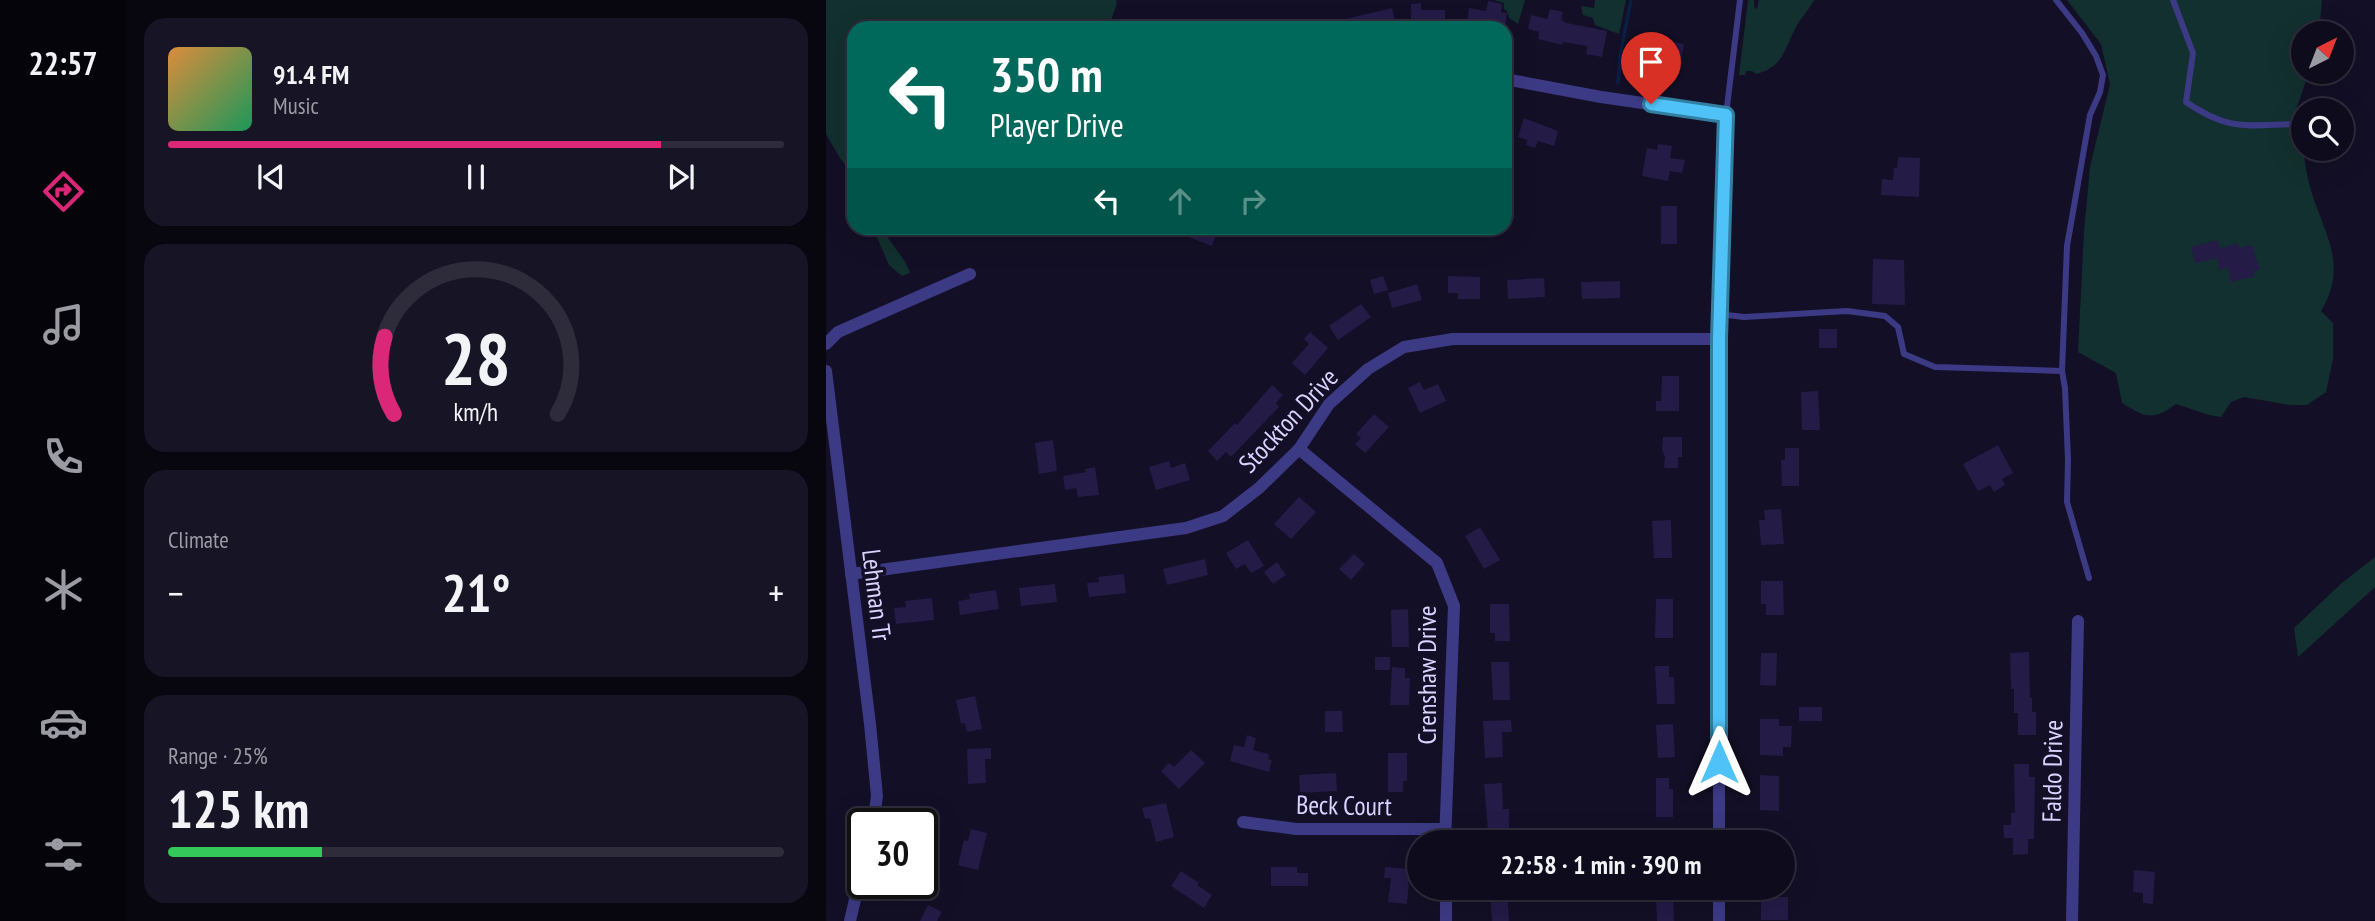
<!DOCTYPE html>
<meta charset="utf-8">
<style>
:root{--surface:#0e0b1c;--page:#171425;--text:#f1f3f6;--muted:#9b9ba3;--line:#2e2b3b;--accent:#db2777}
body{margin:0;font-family:"PT Sans Narrow",sans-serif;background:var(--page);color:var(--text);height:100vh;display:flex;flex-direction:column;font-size:26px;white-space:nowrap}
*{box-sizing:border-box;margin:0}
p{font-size:23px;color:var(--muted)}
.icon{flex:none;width:38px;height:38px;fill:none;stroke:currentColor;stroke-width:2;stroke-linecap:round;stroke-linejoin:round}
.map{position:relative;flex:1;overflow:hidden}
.details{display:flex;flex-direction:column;gap:18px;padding:18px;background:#08060f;width:700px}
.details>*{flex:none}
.guide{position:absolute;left:21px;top:21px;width:665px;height:214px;border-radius:21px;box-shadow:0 7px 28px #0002,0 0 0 2px var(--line);background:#00695c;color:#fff;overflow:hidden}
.needle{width:46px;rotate:42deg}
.buttons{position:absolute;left:1465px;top:21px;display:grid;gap:14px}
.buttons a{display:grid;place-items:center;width:63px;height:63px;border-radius:50%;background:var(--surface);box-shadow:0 7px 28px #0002,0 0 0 2px var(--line);font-size:35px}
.speed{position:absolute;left:21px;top:808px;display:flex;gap:14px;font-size:35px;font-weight:700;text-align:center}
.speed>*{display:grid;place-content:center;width:91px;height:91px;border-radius:50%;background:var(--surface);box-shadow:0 7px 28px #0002,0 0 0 2px var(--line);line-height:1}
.speed .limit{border:4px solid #111;border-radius:10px;background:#fff;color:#111}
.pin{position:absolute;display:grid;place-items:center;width:60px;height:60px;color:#fff;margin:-72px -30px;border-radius:50% 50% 50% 0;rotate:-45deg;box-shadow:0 0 7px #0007}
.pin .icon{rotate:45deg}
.me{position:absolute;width:77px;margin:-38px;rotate:0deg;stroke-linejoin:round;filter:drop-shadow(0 0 5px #0008)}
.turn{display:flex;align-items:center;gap:24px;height:147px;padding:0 28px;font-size:32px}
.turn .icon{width:91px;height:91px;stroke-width:2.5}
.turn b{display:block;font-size:49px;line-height:60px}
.lanes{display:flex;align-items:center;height:66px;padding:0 28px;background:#0003;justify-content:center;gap:35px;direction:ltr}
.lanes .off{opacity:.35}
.big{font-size:52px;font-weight:800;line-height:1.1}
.details .tile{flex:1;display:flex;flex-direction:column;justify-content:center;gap:10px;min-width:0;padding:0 24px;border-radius:21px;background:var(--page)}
.details .dial{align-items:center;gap:0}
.dial svg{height:182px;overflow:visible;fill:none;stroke:var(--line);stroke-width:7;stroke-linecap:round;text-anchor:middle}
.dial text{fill:var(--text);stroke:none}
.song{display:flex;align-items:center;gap:21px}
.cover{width:84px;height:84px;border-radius:10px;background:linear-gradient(135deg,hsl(30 70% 55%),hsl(150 70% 35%))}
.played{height:7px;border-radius:4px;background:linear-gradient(90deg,var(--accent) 80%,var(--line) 80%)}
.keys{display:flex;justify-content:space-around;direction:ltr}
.heat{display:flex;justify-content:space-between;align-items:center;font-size:38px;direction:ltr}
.charge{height:10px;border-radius:5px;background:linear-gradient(90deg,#34c759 25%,var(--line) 0)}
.trip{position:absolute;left:581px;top:830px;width:388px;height:70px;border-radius:35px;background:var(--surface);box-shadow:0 7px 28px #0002,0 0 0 2px var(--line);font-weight:800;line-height:70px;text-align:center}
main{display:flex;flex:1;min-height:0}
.menu{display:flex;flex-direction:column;width:126px;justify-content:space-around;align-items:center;background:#06040b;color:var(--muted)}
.menu .icon{width:49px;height:49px}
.menu .active{color:var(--accent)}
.menu b{font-size:32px;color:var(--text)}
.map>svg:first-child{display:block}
.green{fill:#12302f}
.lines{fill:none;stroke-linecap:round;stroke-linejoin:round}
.stream{stroke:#0a1f44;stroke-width:3.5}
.building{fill:#241b47}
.lane{stroke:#3d3a85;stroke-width:6}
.street{stroke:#3d3a85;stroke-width:12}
.route-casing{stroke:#337fa1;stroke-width:18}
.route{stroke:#4fc3f7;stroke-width:12}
.labels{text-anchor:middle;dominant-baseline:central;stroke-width:7;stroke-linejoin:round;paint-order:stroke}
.street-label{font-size:26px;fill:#d9d4ff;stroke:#130f26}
</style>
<main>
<nav class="menu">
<b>22:57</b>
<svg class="icon active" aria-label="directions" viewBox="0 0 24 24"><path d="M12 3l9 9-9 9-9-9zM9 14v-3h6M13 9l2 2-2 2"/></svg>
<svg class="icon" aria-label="music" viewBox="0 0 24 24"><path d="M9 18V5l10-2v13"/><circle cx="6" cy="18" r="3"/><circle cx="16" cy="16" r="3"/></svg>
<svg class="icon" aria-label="phone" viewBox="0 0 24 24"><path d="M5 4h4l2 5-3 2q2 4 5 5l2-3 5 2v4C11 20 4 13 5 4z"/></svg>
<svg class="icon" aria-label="climate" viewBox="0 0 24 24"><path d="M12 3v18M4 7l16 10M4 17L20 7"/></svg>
<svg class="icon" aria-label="car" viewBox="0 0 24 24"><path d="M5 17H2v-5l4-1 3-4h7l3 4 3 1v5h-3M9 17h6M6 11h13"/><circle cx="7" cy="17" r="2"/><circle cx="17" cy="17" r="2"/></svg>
<svg class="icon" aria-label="filters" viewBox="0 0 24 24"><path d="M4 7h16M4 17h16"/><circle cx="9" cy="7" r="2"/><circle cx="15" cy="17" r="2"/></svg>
</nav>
<section class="details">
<div class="tile">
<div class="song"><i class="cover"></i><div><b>91.4 FM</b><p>Music</p></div></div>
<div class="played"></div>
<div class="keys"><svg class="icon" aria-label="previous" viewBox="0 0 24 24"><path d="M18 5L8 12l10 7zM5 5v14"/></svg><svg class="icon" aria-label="pause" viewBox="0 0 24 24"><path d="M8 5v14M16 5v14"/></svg><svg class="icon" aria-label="next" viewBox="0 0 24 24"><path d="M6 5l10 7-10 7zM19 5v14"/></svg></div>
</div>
<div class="tile dial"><svg viewBox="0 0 100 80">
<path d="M14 69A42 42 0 1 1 86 69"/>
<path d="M14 69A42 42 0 0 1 10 35" stroke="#db2777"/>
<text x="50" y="56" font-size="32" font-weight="700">28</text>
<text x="50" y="72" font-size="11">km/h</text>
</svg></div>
<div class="tile"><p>Climate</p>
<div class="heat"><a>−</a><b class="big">21°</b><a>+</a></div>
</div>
<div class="tile"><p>Range · 25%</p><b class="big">125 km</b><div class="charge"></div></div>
</section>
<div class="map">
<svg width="1549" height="921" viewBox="0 0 1549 921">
<rect width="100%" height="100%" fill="#130f26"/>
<g class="green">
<path d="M0 0H290L291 3 284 24H267V28H28V176L14 158 0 134Z"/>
<path d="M668 0H699L692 24 683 18 681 11 678 9V3Z"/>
<path d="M769 0H800L793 34 769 25 767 18 757 15 755 6 768 8Z"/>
<path d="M922 0H928V7L931 9 933 0H988C983 10 974 18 969 29 958 50 957 67 930 74L926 71H920L919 75H913Z"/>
<path d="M1241 0H1496L1493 33H1477V72H1483L1469 113 1461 126 1477 135C1477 157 1481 179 1488 200 1503 241 1520 269 1495 311L1507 323V359L1500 392 1481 405H1464L1418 397 1405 402 1395 417 1383 415 1350 404C1327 421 1320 418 1296 403L1290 373 1252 352 1258 232 1264 167 1284 84 1275 44Z"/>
<path d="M47 228H57C63 244 79 256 84 273L76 276 63 265Z"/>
<path d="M1549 557V587L1472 657 1468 628 1516 583Z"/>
</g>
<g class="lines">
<path class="stream" d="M792 83 794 56 805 0"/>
</g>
<g class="building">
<path d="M662 1 676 4 675 12 681 13 679 28H652L653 24 641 22 643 8 660 11Z"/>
<path d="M595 3V10H619V28H585V4Z"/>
<path d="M566 8 570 25 555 28H499L498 24Z"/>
<path d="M724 9 737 12 735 20 741 23 781 31 776 57 760 54 761 46 737 42 736 45 712 39 713 32 702 29 705 15 721 19Z"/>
<path d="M828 38 858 44 853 72 839 69 840 62 824 59Z"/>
<path d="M698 118 732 131 728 146 712 141 709 148 700 145 701 140 692 137Z"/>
<path d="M832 144 846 146 844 158 859 160 856 173 844 171 842 181 816 176 821 148 831 150Z"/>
<path d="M1072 157 1094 158 1093 197 1055 195 1056 179 1067 180 1068 168H1071Z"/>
<rect x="835" y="206" width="16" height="38"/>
<path d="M339 228H379L391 232 386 246Z"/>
<path d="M1392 240 1394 248 1412 243 1413 248 1426 245 1434 270 1428 271 1429 276 1405 282 1402 268 1393 270 1391 258 1369 263 1365 247Z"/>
<path d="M1047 259 1078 260 1079 305 1046 304Z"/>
<path d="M557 276 562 290 548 294 544 280Z"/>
<path d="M622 276 654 277V299H632V293H622Z"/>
<path d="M718 278 719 297 682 299 681 280Z"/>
<path d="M794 281V298L756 299 755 282Z"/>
<path d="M591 284 596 300 566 308 562 293Z"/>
<path d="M535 304 545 317 512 340 503 326Z"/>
<rect x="993" y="329" width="18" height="19"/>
<path d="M484 332 502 348 479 375 466 363 483 344 478 339Z"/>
<path d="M836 376H853V411H830V401H835Z"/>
<path d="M594 382 598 390 612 384 620 401 594 413 582 388Z"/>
<path d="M446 385 457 395 450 403 453 407 405 457 400 452 391 461 382 451 409 423 411 425Z"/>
<path d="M992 391 994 430H976L975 392Z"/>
<path d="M548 414 563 427 539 453 529 444 535 438 530 434Z"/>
<path d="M837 437H856V457H852V468H838L839 457 836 450Z"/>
<path d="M227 440 231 471 213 474 209 443Z"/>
<path d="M1172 445 1187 473 1176 479 1179 485 1168 492 1164 485 1152 491 1137 464Z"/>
<path d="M959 448H973V486H956L955 460H959Z"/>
<path d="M343 461 345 468 359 463 364 480 330 490 323 467Z"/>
<path d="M269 467 273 495 252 497 250 488 239 490 237 476 260 472 259 469Z"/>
<path d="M473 497 490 512 465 539 448 524Z"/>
<path d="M955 509 958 544 935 545 933 520H939L938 510Z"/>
<path d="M845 520 846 558H828L826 521Z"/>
<path d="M654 527 674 560 658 569 639 536Z"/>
<path d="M422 540 438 566 425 573 419 564 410 569 400 553Z"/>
<path d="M528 554 539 564 525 580 513 569Z"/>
<path d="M379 559 382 575 341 585 337 569Z"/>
<path d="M451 562 460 575 447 584 438 572Z"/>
<path d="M298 574 300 593 263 597 261 583 273 582 272 577Z"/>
<path d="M935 581H957L958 615H940V604H935Z"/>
<path d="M229 584 231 602 195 606 193 588Z"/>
<path d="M170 590 173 609 134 615 132 601 144 599 143 594Z"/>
<path d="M106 598 108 620 70 624 68 608 80 607 79 601Z"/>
<path d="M830 599H847V638H829Z"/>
<path d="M664 604H683L684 641H669V633H664Z"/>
<path d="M582 609 583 647H566L565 610Z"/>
<path d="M1203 652 1204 698H1206V712H1210V735H1192V713H1188V689H1185L1184 653Z"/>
<path d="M935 653H951L950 686 934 685Z"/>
<rect x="549" y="657" width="15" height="13"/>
<path d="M665 662H683L684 700H667Z"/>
<path d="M829 666H843V677H848L849 704H831Z"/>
<path d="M566 667 579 668V678H584L583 705H564Z"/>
<path d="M149 696 156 729 141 732 139 723 135 724 130 700Z"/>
<rect x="973" y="707" width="23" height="14"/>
<path d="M499 711H516L517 732H499Z"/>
<path d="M934 719H953V726H966L965 747H957V756L934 755Z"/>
<path d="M685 720 686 732H676L677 757 659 758 657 721Z"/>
<path d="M847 724 849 757 832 758 830 725Z"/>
<path d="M421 735 430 738 427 750 443 754 442 759 446 760 443 772 404 761 408 745 418 747Z"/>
<path d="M165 748V759H159L160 783 142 784 141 749Z"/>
<path d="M365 750 379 763 353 789 335 771 343 763 348 767Z"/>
<path d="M562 753H581V781H577V792H562Z"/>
<path d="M1188 764H1203V777H1209L1208 839H1202V854L1187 855V838H1178L1177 825H1185V813H1189Z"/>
<path d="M510 773 511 791 474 793 473 775Z"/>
<path d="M934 775 953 776V811L934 810Z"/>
<path d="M830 778H843V789H847V817H830Z"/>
<path d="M676 783 677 809H683V831H686L687 842H663L658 784Z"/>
<path d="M340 803 348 837 330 842 324 818 319 819 316 808Z"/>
<path d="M145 829 161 833 152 870 132 865 138 840 142 841Z"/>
<path d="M445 867H471V873H482V886H445Z"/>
<path d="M559 867 584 869 581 904 562 902 565 878H558Z"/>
<path d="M1308 870 1329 872 1327 904 1317 903V893L1307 892Z"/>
<path d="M355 871 373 883 371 885 386 895 378 908 345 886Z"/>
<path d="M681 887 683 921H666L664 888Z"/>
<path d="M830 893H847L848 921H831Z"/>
<rect x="935" y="897" width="27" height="23"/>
<path d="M102 905 116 912 111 921H94Z"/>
</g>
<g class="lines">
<g class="lane">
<path d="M1230 0 1256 33 1270 56 1277 75 1274 92 1264 115 1241 246 1236 371"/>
<path d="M1347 0 1367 53 1360 102C1404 132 1421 125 1470 124L1477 126"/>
<path d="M900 115 914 0"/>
<path d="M893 314 918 317 1021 311 1059 316 1072 327 1078 354 1109 367 1236 371 1239 388 1242 460 1241 502 1263 578"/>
</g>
<g class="street">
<path d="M679 79 775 97 900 115 893 339V842"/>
<path d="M0 344 12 332 144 274"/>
<path d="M0 371 44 724 51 796 47 824"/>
<path d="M473 449 611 563 628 606 619 842"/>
<path d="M25 574 360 528 397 516 433 488 473 449 503 404 542 369 578 347 627 339H893"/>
<path d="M417 822 470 829H619"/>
<path d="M620 887V921"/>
<path d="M893 887V921"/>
<path d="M24 921 37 865"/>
<path d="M1246 921 1252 621"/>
</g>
</g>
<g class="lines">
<g class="route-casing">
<path id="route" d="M825 104 900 115 893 339V762"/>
</g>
<use href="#route" class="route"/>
</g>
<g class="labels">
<g class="street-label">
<text transform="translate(462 420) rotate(-47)">Stockton Drive</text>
<text transform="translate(51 595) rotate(83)">Lehman Tr</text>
<text transform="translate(600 675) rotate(-90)">Crenshaw Drive</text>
<text transform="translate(1226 771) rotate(-89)">Faldo Drive</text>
<text transform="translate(518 805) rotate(1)">Beck Court</text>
</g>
</g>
</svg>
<div class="buttons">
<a><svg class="needle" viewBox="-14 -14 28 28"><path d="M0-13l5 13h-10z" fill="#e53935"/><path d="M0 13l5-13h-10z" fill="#9b9ba3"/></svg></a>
<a><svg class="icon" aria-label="search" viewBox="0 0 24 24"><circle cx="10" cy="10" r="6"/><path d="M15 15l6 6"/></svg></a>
</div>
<div class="speed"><div class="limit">30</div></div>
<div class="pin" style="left:825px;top:104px;background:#d93025"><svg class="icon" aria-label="arrive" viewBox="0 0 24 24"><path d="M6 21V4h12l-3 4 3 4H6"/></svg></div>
<svg class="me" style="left:893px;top:762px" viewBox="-20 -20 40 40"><path d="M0-17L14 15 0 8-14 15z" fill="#4fc3f7" stroke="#fff" stroke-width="4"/></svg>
<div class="trip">22:58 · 1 min · 390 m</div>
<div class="guide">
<div class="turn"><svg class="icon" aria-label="left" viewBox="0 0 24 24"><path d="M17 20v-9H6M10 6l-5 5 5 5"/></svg><div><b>350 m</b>Player Drive</div></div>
<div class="lanes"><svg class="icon" aria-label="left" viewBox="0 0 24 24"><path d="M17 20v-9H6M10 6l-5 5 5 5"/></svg><svg class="icon off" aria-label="ahead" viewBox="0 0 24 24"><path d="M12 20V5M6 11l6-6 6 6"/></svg><svg class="icon off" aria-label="right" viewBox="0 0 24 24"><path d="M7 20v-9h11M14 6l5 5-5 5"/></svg></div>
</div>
</div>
</main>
